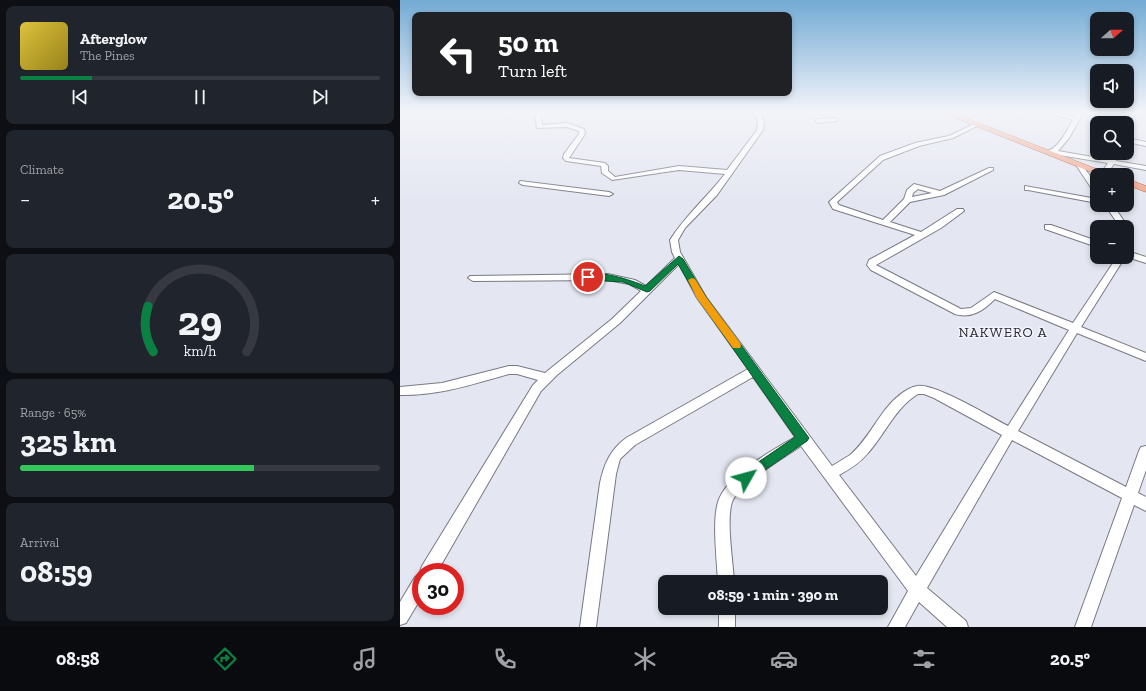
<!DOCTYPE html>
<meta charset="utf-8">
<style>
:root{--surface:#171b24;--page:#20242c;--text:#f1f3f6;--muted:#9ea1a6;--line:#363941;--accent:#0b8043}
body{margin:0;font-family:"Zilla Slab",serif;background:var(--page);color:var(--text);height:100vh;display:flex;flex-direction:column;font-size:15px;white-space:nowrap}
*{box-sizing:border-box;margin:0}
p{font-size:13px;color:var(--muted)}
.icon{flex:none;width:22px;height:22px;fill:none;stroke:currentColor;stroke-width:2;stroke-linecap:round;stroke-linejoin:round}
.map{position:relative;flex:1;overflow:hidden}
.drawer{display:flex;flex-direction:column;gap:6px;padding:6px;background:#0d0f14;width:400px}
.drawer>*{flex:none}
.banner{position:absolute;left:12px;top:12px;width:380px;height:84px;border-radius:8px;box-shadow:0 2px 6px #0003;background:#202124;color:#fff;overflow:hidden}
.needle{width:26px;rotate:69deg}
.tools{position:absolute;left:690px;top:12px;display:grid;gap:8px}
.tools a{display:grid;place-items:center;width:44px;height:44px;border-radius:8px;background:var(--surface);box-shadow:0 2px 6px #0003;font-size:20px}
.speed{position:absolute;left:12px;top:563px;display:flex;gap:8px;font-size:20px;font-weight:700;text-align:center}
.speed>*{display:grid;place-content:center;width:52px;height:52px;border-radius:50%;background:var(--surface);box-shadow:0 2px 6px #0003;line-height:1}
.speed .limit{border:6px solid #d22;background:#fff;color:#111}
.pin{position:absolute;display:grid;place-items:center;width:34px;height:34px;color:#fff;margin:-17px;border:2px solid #fff;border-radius:50%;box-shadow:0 1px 4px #0007}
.me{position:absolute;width:44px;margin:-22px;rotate:52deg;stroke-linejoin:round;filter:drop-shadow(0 0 3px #0008)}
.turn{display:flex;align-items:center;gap:14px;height:84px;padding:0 20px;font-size:18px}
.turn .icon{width:52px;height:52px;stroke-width:2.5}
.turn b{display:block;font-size:28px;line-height:34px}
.big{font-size:30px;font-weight:700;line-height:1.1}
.drawer .widget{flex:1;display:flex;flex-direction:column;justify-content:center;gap:6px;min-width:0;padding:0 14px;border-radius:8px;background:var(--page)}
.drawer .dial{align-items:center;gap:0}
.dial svg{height:104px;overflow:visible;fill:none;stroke:var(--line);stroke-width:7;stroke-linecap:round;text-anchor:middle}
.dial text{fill:var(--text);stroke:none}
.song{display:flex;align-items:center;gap:12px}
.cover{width:48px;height:48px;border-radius:6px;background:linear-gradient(135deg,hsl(50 70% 55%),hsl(50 70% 35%))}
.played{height:4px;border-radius:2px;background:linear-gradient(90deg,var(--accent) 20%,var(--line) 20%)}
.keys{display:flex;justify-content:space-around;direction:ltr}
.heat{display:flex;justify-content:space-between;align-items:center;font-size:22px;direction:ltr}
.charge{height:6px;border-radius:3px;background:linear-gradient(90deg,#34c759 65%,var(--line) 0)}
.trip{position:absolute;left:258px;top:575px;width:230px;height:40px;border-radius:8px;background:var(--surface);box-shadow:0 2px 6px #0003;font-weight:700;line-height:40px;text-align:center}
.tabs{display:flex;height:64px;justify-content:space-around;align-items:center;background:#090b0e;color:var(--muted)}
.tabs .icon{width:28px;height:28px}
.tabs .selected{color:var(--accent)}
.tabs b{font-size:18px;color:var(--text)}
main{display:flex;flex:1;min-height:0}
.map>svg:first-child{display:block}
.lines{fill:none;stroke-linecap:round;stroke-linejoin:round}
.minor-casing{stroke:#787a83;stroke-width:2}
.major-casing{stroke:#a65538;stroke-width:1}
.minor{fill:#fff;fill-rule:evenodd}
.major{fill:#f2a78b;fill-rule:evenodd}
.route{fill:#0b8043;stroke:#07532c}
.slow{fill:#f59e0b}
.labels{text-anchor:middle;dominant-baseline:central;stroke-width:3;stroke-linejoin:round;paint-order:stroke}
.quarter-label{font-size:14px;letter-spacing:1px;fill:#28282c;stroke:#f1f3fe}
</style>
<main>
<section class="drawer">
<div class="widget">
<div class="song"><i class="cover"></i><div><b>Afterglow</b><p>The Pines</p></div></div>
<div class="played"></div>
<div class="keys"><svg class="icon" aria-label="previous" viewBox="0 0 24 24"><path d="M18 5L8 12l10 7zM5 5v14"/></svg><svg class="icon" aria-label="pause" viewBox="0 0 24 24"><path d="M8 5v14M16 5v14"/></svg><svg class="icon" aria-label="next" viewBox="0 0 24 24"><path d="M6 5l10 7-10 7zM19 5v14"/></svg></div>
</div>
<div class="widget"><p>Climate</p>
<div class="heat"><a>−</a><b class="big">20.5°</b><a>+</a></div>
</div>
<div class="widget dial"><svg viewBox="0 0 100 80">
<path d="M14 69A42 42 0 1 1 86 69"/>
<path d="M14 69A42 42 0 0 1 10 34" stroke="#0b8043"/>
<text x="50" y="56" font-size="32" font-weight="700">29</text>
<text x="50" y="72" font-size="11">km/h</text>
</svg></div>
<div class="widget"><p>Range · 65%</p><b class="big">325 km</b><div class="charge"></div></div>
<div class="widget"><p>Arrival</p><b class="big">08:59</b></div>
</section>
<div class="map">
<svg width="746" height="627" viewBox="0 0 746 627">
<rect width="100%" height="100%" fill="#e4e6f1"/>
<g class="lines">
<g class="minor-casing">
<g id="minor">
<path d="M135 113H141L142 125 167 123 184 129 185 134 169 158 205 163 208 166V171L215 177 279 166 327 170 357 130 358 123 355 113H361L364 123 363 130 317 195 285 228 278 240 280 252 306 297 432 466C438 462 444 459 450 455 463 444 472 428 482 414 490 403 503 389 517 386 533 382 591 417 608 426L669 330 595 299C584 310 572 319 555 314L471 270 467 265 469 260 515 235 433 209 429 202 480 156 515 143 549 136 574 124 579 125 553 138 519 146 483 160 437 202 439 205 483 220 504 199 507 190 514 184 540 191 589 168H593V170L544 195 510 202 490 222 521 232 557 209H563L564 211 541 228 476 265 561 309 571 308 594 292 673 323 717 257H725L681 327 746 353V361L677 333 618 431 726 487 739 451 741 447 746 446V470L738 493 746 497V511L734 505 691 627H675L722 498 612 440 527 588 566 621 568 627H547L519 602 505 627H488L508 591 401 446C386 456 338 485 332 502 326 521 333 561 334 582H318C317 560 312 522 318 502 327 474 372 451 395 437L353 377 235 445 220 459 216 474 196 627H180L200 483C204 464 210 450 226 438L348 369 297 298 279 264 220 323 157 375 141 391 37 572H21V574L20 572 22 566 133 385 138 380 117 374H109C73 384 38 396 0 395V387L42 383 109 366H117L145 373 212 319 241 291 229 284 208 280 73 281 68 278 70 276 208 274 235 280 246 286 275 258 272 252 270 240C285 216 307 197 325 174L279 170 212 180 202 173 201 166 166 161 163 158 164 154 179 134V131L167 127 137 128ZM518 189 532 193 512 197 513 193ZM518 394H524L534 398 602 435 516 576 439 475C450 469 460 463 468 453 485 434 495 408 518 394Z"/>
<path d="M649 113H658L675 117 677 113H683L669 138 658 151 710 160 713 153H719L716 161 746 166V170L714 164 706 175H700L708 163 647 153V151C659 148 667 130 673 120Z"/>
<path d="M729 113H735L730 126 727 128V123H725Z"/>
<path d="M435 118 437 119V121L418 123 415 121 418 119Z"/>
<path d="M727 138 746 142V146L727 142Z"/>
<path d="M679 163 681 164 697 185V192H694L676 165Z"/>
<path d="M120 181 209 192 213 194 209 196 123 185 119 183Z"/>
<path d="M625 186 697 199V203L628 190H625Z"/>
<path d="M705 205H713L728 227 727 229V227H720Z"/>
<path d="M645 225H651L697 241V247L645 229Z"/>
<path d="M727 234 731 236 733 246 727 251Z"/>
<path d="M727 251 746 257V263L727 257Z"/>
<path d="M21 575V598L6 623 0 625V602L15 577Z"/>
<rect x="319" y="608" width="16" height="19"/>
</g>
</g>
<g class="major-casing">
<g id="major">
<path d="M543 113H553L712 175H699Z"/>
<path d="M727 179 746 186V192L727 185Z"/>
</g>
</g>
<use href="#minor" class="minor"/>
<use href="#major" class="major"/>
</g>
<linearGradient id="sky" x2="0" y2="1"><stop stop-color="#73abd5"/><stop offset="0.56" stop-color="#f3f4f9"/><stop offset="1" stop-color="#f3f4f9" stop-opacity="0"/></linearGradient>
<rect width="746" height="201" fill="url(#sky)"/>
<path class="route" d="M279 256 283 259 306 297 409 438 407 441 346 483 341 482 339 478 341 474 395 437 299 300 278 264 250 291 247 292 223 282 188 280 183 277C194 267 233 281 245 286Z"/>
<path class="slow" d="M292 278 295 279 306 297 340 343 341 346 340 348H333L297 298 288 280Z"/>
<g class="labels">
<g class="quarter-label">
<text x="603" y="332">NAKWERO A</text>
</g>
</g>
</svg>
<div class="tools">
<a><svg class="needle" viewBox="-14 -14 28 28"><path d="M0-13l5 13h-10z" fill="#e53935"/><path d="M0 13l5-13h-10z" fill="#9ea1a6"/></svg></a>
<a><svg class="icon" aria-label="sound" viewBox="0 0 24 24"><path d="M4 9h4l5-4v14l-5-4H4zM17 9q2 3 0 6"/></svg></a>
<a><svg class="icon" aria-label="search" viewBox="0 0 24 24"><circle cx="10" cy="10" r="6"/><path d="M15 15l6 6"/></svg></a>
<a>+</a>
<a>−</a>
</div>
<div class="speed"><div class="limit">30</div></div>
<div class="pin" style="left:188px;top:277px;background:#d93025"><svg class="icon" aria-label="arrive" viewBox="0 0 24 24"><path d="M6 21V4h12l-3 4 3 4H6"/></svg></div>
<svg class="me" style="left:346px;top:478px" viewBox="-20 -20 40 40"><circle r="19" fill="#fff"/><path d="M0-13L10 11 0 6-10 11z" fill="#0b8043"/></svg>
<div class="trip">08:59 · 1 min · 390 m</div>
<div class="banner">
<div class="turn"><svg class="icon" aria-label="left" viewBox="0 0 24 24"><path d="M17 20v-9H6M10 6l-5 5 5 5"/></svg><div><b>50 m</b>Turn left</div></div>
</div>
</div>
</main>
<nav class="tabs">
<b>08:58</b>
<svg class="icon selected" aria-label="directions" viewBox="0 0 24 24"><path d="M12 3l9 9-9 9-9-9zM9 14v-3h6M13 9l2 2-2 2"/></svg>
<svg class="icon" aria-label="music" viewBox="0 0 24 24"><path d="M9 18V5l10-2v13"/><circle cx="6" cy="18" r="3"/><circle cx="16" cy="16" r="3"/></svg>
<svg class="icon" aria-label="phone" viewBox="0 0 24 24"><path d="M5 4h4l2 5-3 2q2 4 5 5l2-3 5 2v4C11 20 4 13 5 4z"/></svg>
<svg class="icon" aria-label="climate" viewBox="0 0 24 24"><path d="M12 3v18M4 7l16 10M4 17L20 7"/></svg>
<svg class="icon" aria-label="car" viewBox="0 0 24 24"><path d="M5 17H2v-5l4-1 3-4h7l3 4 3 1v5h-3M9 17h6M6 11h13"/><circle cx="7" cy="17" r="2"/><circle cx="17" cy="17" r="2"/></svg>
<svg class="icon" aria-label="filters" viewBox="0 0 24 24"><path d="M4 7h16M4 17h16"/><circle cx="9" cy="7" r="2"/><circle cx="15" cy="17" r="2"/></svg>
<b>20.5°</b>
</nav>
